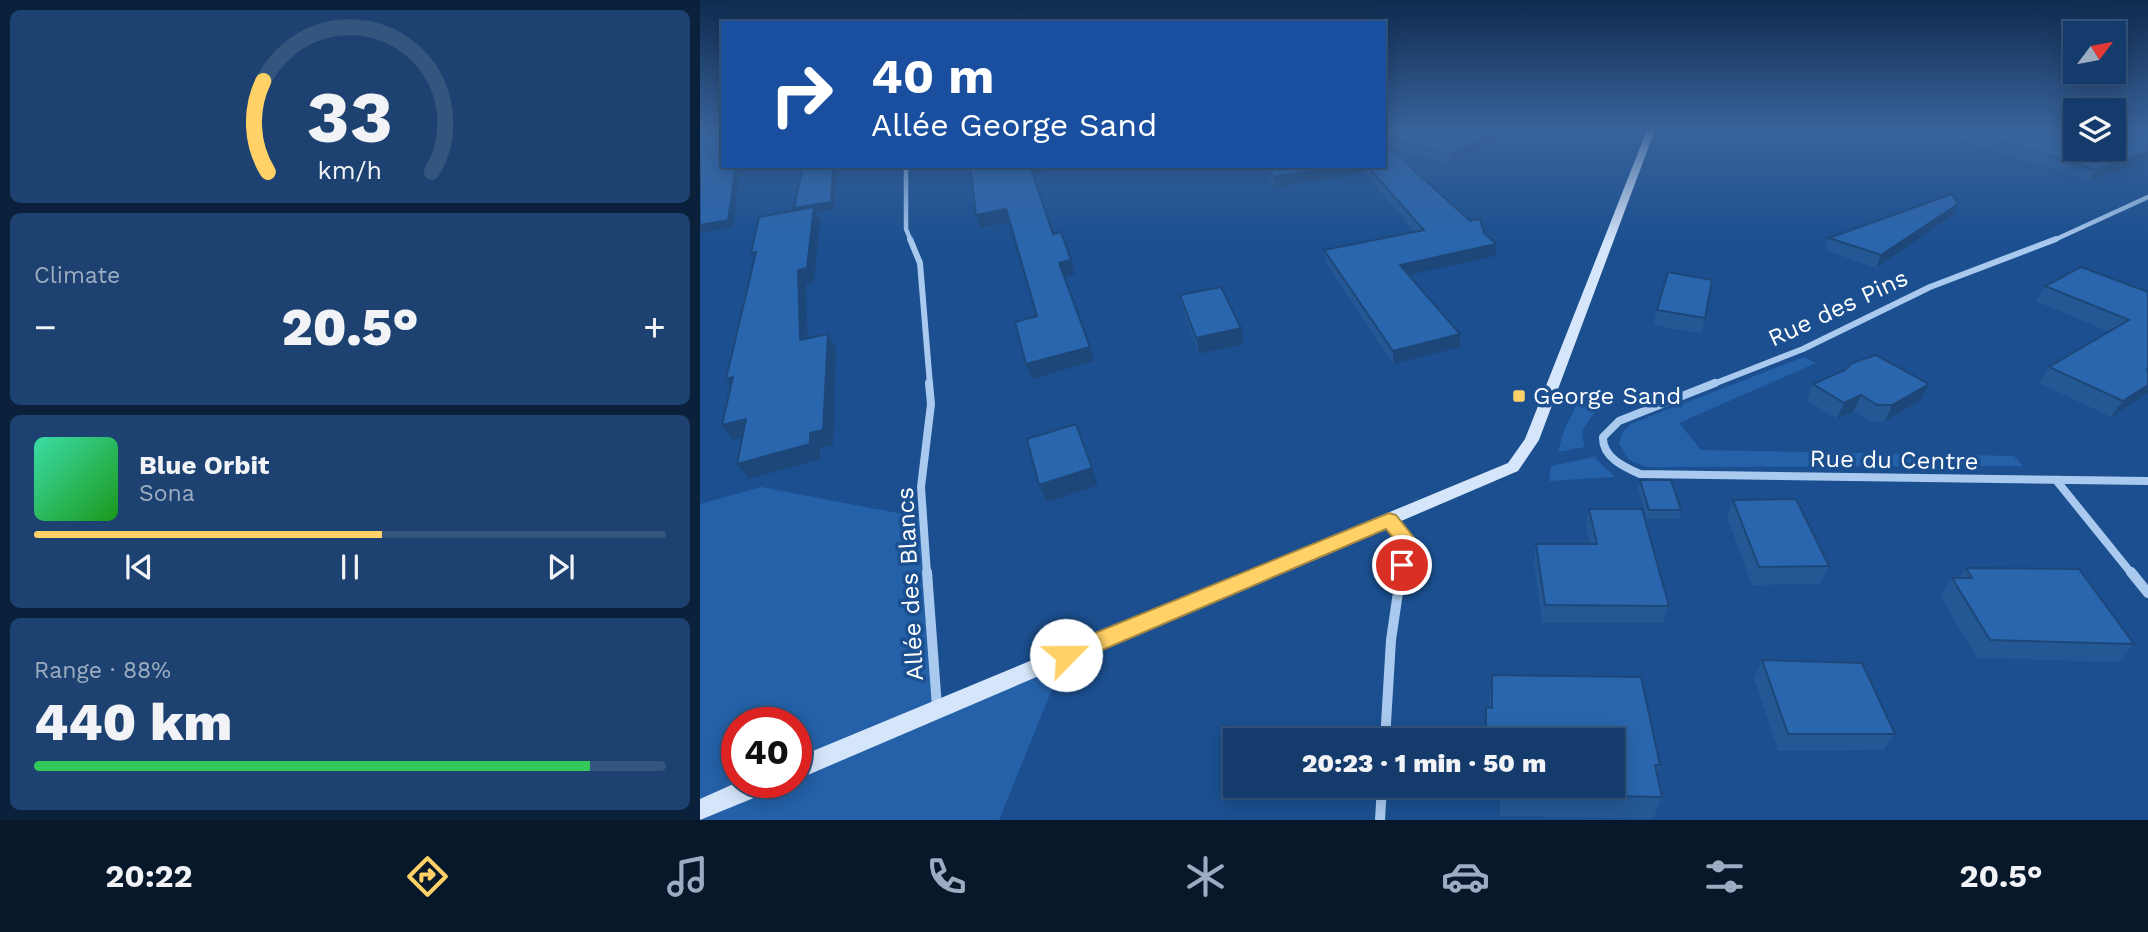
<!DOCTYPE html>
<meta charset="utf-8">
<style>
:root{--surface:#143b6b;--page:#1d4271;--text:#f1f3f6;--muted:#9dadc1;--line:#33557e;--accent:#ffd166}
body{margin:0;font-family:"Work Sans",sans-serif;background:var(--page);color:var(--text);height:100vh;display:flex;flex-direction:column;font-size:26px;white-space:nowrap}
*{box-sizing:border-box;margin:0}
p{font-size:23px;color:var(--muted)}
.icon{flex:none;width:38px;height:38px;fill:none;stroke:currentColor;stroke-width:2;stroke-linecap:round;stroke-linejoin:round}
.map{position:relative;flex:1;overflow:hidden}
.details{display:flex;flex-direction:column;gap:10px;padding:10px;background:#0b203b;width:700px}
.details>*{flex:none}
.hud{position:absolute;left:21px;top:21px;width:665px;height:147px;border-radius:0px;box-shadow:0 4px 18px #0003,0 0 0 2px var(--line);background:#1a4fa0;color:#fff;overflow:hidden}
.needle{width:46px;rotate:58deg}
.fabs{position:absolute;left:1363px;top:21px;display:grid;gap:14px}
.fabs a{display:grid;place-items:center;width:63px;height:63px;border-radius:0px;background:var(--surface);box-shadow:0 4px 18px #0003,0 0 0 2px var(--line);font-size:35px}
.speed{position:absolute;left:21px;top:707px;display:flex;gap:14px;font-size:35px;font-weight:700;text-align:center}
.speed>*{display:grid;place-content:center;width:91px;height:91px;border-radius:50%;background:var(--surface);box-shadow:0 4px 18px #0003,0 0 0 2px var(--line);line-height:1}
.speed .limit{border:10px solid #d22;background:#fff;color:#111}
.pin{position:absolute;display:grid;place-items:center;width:60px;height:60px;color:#fff;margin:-30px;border:4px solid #fff;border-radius:50%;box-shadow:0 2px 7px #0007}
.me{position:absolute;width:77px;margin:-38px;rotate:67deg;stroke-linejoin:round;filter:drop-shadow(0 0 5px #0008)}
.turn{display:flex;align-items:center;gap:24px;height:147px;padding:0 35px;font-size:32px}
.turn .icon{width:91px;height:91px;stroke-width:2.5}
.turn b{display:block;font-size:49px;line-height:60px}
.big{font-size:52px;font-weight:800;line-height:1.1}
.details .widget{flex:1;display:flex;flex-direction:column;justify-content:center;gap:10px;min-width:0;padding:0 24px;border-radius:10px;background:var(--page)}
.details .dial{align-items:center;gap:0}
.dial svg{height:182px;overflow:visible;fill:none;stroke:var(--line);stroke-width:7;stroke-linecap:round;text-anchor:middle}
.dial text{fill:var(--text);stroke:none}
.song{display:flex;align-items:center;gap:21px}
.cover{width:84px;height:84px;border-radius:10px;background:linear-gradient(135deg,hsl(160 70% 55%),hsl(120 70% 35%))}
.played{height:7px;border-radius:4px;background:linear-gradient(90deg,var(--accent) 55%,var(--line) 55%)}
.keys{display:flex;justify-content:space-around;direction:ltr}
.heat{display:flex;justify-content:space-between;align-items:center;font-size:38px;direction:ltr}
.charge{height:10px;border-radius:5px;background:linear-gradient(90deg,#34c759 88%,var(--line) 0)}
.trip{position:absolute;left:523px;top:728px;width:402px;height:70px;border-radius:0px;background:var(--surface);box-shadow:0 4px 18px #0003,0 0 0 2px var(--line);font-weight:800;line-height:70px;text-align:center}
.menu{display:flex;height:112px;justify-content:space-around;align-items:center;background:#08182b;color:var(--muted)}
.menu .icon{width:49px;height:49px}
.menu .active{color:var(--accent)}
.menu b{font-size:32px;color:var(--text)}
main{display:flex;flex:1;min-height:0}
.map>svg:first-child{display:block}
.green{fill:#2461a8;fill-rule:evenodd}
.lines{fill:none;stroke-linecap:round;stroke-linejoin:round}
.street-far3{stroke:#a9c9ee;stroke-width:4.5}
.street-far2{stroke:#a9c9ee;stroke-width:6}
.street-far1{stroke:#a9c9ee;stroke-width:8}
.street{stroke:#a9c9ee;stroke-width:10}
.secondary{fill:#d6e6fa;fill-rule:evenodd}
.wall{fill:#245895}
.shaded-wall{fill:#1d4779}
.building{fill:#2a66ad;stroke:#1d4779;stroke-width:2}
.route{fill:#ffd166;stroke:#a68842;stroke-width:2}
.poi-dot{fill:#ffd166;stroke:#1b4f8f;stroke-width:2.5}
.labels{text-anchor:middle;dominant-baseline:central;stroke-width:7;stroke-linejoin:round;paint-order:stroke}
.street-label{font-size:24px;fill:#fff;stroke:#1b4f8f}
.poi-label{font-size:24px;fill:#fff;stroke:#1b4f8f;text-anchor:start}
</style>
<main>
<section class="details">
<div class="widget dial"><svg viewBox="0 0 100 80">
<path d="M14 69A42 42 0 1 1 86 69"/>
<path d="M14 69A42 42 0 0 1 12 29" stroke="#ffd166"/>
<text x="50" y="56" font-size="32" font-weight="700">33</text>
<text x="50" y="72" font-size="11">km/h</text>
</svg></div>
<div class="widget"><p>Climate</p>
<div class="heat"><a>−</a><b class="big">20.5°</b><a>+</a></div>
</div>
<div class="widget">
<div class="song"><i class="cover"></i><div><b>Blue Orbit</b><p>Sona</p></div></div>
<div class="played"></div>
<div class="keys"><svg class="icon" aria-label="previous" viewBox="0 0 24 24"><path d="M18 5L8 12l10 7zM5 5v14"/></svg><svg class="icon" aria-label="pause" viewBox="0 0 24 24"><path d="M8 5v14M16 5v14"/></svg><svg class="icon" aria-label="next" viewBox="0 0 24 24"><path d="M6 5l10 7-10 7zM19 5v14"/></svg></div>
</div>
<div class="widget"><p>Range · 88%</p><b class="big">440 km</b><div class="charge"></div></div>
</section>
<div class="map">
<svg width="1448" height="820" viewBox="0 0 1448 820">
<rect width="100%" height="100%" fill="#1b4f8f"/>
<g class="green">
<path d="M1104 357 1116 363 979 423 1001 450 1314 456 1323 466 947 467 929 460 919 444 922 433 930 424Z"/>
<path d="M878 402 885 403 895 412 882 431 884 447 858 452 863 433Z"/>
<path d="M894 457 915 477 849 481 851 466Z"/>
<path d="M61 487 224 518 237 709 366 655 299 820H0V504ZM37 723H96V782H37Z"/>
</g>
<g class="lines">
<g class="street-far3">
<path d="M206 166V229L211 241"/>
<path d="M1352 241 1448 197"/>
</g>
<g class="street-far2">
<path d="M210 239 220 263 230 385"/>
<path d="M1011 385 1103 349 1230 287 1356 239"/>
</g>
<g class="street-far1">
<path d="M1015 383 919 421 903 437C902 457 924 467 940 474L1448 481"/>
<path d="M1356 480 1432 574"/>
<path d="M689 519 706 539 701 574"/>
<path d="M227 574 221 487 231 404 229 383"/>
</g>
<g class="street">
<path d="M227 572 237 707"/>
<path d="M1431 572 1448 593"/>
<path d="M685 740 691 640 701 572"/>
<path d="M680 820 682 786"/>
</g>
<g class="secondary">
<path d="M947 130H955L839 440 818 471 96 780V758L808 463 825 439Z"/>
<path d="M38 782H76L73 790 0 820V799Z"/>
</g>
</g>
<g class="wall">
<path d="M684 130H812L751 164 689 148 784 233 795 256 708 275 760 347 693 364 625 262 624 250 715 232 665 173 575 187 559 166H684Z"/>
<path d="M1228 130H1448L1389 181Z"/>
<path d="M1253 215 1176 268 1125 250 1129 238Z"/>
<path d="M1345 286 1448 292V393L1411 417 1339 383 1349 367 1409 332 1336 301Z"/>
<path d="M480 295 541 328 544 344 499 354 483 310Z"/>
<path d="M957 310 1005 318 1001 334 953 325Z"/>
<path d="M1113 384H1229L1221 400 1185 421H1169L1154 411 1137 419 1107 400Z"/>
<path d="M940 480 981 510 979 519H947L938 489Z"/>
<path d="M1033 500 1129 566 1120 584 1052 585 1027 517Z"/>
<path d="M889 509 969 606 963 623H842L834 562 836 544H890L886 526Z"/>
<path d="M1266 568 1434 644 1418 662 1277 658 1240 595 1252 578H1259Z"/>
<path d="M1062 660 1195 734 1183 750 1078 751 1054 678Z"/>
<path d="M792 675 960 765 957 774 962 797 953 819 800 816V786H914V740H784L786 707 789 708Z"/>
</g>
<g class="shaded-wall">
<path d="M796 130H812L751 164V154Z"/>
<path d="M1448 152V160L1389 181 1396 170Z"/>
<path d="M36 166H48L40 168 33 227 0 233V225Z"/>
<path d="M133 166 137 167 134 209 116 212 120 220 114 282 106 284 108 355 100 340 97 216 94 208Z"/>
<path d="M330 166H351L352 170 332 173Z"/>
<path d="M640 166H664L665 173 575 187 574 177Z"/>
<path d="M1258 204 1253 215 1176 268 1181 255Z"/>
<path d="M306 209 310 222 281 228 276 215Z"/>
<path d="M796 244 795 256 700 277V265Z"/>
<path d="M371 260 375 274 363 277 359 263Z"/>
<path d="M541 328 544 344 499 354 496 338Z"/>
<path d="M128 334 136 348 133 445 120 448V459L49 479 37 464Z"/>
<path d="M760 334V347L693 364V351Z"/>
<path d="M390 347 394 361 332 379 326 364Z"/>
<path d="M33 377 37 393 26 379Z"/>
<path d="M1229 384 1221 400 1185 421 1192 405Z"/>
<path d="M1448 385V393L1411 417 1423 401Z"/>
<path d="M1161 395 1154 411 1137 419 1144 403Z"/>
<path d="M46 419 57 434 33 440 22 425Z"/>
<path d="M376 424 398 485 347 502 339 485Z"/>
</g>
<g class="building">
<path d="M684 130H796L751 154 684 137Z"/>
<path d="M1265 130H1376V149H1414V130H1448V152L1396 170Z"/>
<path d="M23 131V166H36L28 220 0 225V134Z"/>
<path d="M684 143 770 221 780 219 784 233 796 244 700 265 760 334 693 351 624 250 724 230 667 166H684Z"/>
<path d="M103 166H133L131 202 94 208Z"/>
<path d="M270 166H330L353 234 361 232 371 260 359 263 390 347 326 364 315 322 337 316 306 209 276 215Z"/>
<path d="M565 166H640L574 177Z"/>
<path d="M1252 194 1258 204 1181 255 1129 238Z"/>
<path d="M114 207 107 268 98 270 100 340 128 334 123 430 110 433V444L37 464 46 419 22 425 33 377 26 379 56 252 51 253 59 217Z"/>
<path d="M1381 267 1448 292V368L1447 369 1448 370V385L1423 401 1349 367 1429 320 1345 286Z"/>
<path d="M968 272 1012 280 1005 318 957 310Z"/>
<path d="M521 287 541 328 496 338 480 295Z"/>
<path d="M1176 355 1229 384 1192 405H1177L1161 395 1144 403 1113 384 1145 370 1152 363Z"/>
<path d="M376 424 392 468 339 485 327 439Z"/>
<path d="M940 480H971L981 510H949Z"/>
<path d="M1096 499 1129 566 1059 567 1033 500Z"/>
<path d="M889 509H942L969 606 845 605 836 544H897Z"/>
<path d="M1266 568 1379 569 1434 644 1290 640 1252 578H1272Z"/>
<path d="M1062 660 1162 663 1195 734H1088Z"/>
<path d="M792 675 941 677 960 765H955L962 797 803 794V786H914V740H786V707L792 708Z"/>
</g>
<linearGradient id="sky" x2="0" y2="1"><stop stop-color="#0f2b4f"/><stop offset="0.53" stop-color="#39639b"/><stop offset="1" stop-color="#39639b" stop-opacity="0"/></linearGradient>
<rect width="1448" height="244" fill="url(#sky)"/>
<path class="route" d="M689 513 696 515 715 539 709 570H695L692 565 696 541 686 529 374 662 366 664 358 662 355 655 358 648Z"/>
<rect class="poi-dot" x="812" y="389" width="14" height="14" rx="3.5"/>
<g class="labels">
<g class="street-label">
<text transform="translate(1138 308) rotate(-25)">Rue des Pins</text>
<text transform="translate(1194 460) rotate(1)">Rue du Centre</text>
<text transform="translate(210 584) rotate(-93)">Allée des Blancs</text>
</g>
<g class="poi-label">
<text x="833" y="396">George Sand</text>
</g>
</g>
</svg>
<div class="fabs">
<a><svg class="needle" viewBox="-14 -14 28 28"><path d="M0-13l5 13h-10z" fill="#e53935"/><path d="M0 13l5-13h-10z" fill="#9dadc1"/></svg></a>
<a><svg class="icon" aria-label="layers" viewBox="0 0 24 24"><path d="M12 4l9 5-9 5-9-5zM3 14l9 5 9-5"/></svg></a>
</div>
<div class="speed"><div class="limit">40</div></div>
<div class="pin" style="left:702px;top:565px;background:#d93025"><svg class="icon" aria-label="arrive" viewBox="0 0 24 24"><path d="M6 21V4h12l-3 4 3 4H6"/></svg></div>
<svg class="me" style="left:366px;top:655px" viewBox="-20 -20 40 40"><circle r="19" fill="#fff"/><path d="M0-13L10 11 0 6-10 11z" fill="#ffd166"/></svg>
<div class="trip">20:23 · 1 min · 50 m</div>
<div class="hud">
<div class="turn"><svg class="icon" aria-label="right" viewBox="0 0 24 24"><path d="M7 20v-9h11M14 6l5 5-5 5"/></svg><div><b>40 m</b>Allée George Sand</div></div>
</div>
</div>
</main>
<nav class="menu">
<b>20:22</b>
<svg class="icon active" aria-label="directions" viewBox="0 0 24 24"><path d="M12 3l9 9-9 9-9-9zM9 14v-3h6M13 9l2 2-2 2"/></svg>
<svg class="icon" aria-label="music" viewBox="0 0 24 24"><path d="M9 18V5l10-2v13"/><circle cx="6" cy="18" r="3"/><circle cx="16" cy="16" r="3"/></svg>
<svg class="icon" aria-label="phone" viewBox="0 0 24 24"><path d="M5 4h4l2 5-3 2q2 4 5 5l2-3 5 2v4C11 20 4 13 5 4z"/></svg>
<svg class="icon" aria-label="climate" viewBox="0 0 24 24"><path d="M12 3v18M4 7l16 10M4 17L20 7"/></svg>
<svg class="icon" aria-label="car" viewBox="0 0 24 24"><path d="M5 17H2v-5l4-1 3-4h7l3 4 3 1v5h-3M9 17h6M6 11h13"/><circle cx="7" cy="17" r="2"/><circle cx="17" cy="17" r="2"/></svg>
<svg class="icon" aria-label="filters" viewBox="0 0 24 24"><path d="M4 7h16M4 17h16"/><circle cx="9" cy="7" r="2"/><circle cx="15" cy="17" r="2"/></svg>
<b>20.5°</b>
</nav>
